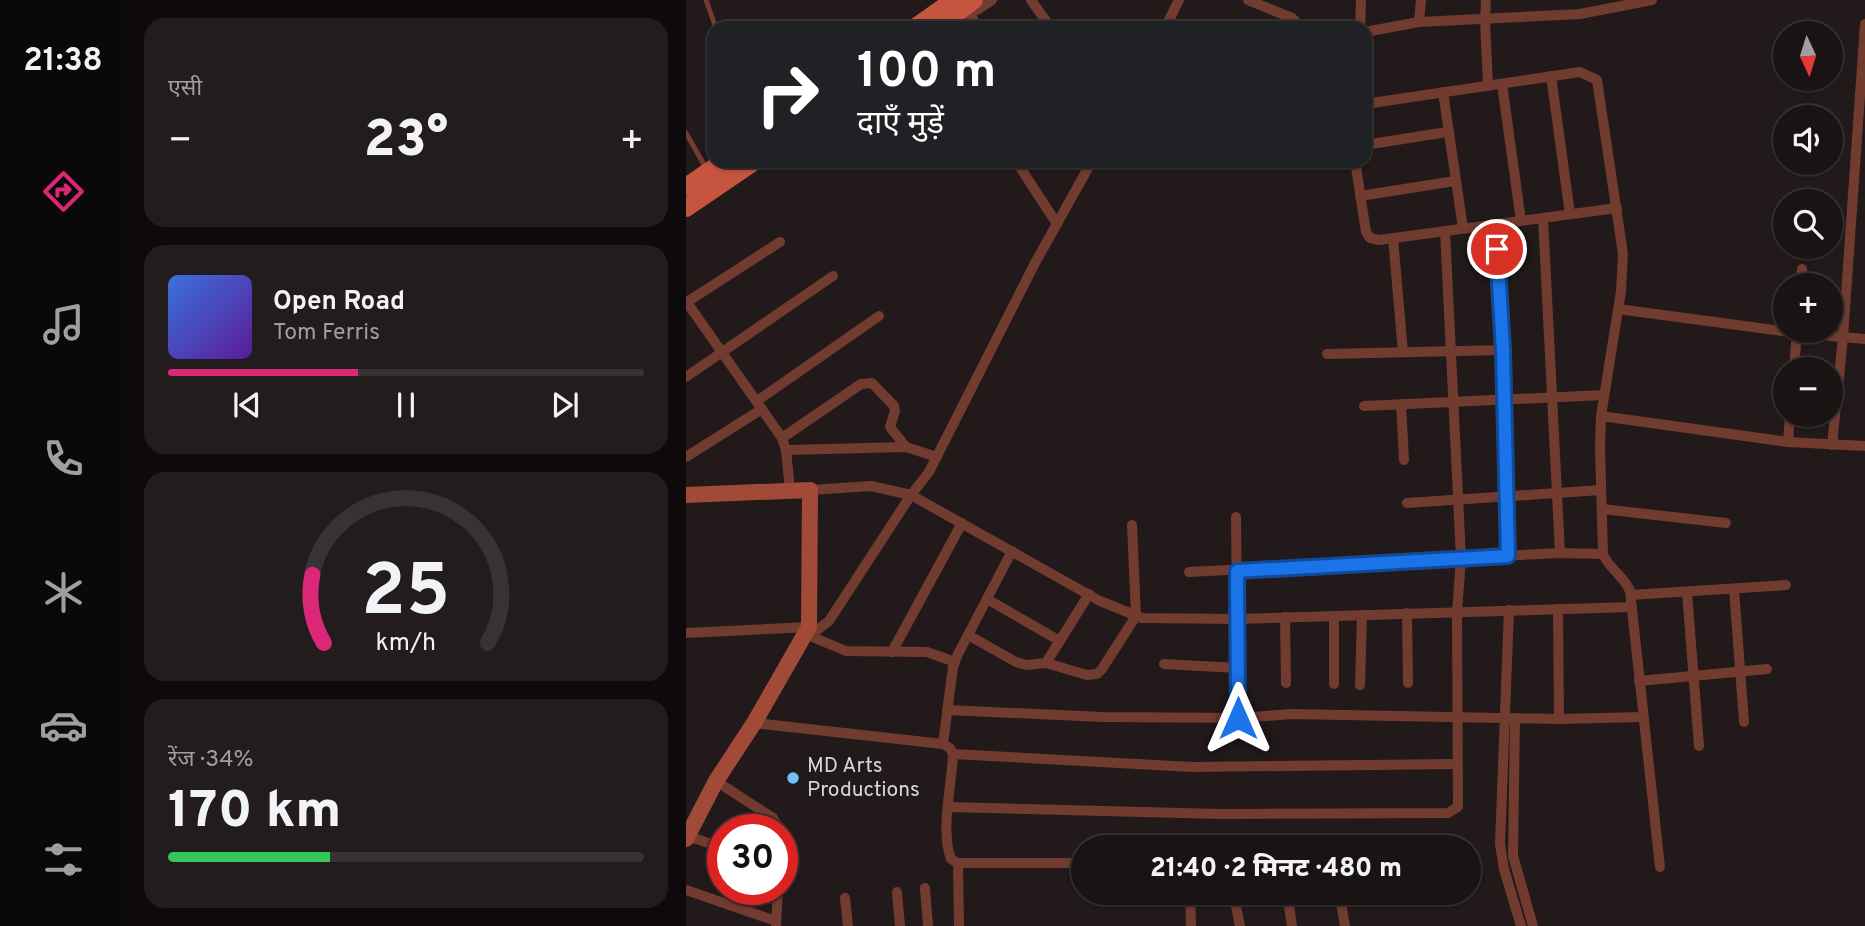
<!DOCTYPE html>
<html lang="hi">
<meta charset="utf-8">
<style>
:root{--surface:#191314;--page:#221c1d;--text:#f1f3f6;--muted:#9f9ea0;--line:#373234;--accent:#db2777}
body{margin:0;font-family:Overpass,"Noto Sans Devanagari",sans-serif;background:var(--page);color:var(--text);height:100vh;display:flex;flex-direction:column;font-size:26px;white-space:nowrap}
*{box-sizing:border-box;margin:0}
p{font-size:23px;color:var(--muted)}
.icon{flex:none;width:38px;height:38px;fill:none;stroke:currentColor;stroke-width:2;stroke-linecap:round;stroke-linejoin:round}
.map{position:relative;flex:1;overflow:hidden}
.side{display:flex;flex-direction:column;gap:18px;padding:18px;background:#0e0a0b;width:560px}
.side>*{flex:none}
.guide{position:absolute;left:21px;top:21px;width:665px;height:147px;border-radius:21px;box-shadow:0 2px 5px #0004,0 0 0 2px var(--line);background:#202124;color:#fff;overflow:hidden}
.needle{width:46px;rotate:176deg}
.fabs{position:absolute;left:1087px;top:21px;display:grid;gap:14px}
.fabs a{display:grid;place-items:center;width:70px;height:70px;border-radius:50%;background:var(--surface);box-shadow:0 2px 5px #0004,0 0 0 2px var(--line);font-size:35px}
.speed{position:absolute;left:21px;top:814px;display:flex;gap:14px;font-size:35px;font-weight:700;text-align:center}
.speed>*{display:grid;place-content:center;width:91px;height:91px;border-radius:50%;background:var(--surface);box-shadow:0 2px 5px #0004,0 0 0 2px var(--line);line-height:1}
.speed .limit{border:10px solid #d22;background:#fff;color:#111}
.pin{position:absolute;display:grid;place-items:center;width:60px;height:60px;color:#fff;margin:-30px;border:4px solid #fff;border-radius:50%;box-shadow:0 2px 7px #0007}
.me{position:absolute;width:77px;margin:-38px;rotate:0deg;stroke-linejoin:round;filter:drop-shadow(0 0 5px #0008)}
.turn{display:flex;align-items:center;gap:24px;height:147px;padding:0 35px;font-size:32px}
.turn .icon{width:91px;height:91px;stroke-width:2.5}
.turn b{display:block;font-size:49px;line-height:60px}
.big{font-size:52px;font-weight:800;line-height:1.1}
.side .widget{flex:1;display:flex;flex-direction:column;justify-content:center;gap:10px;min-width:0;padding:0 24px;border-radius:21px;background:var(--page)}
.side .dial{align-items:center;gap:0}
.dial svg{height:182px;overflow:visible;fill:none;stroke:var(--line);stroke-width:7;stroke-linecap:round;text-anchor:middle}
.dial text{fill:var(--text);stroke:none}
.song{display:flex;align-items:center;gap:21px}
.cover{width:84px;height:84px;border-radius:10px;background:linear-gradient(135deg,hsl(220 70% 55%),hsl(270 70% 35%))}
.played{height:7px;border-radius:4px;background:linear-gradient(90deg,var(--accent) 40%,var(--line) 40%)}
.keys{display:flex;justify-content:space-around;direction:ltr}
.heat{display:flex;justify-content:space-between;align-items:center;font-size:38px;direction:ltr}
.charge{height:10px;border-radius:5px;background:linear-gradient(90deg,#34c759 34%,var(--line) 0)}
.trip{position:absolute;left:385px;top:835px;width:410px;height:70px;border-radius:35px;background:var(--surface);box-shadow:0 2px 5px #0004,0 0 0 2px var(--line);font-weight:800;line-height:70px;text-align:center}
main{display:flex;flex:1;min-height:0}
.tab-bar{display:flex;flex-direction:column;width:126px;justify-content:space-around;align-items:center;background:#0a0808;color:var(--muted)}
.tab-bar .icon{width:49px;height:49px}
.tab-bar .current{color:var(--accent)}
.tab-bar b{font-size:32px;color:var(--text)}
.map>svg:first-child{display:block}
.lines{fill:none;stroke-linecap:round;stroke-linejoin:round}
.service{stroke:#723b2f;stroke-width:5}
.minor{stroke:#723b2f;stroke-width:10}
.secondary{stroke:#a24a38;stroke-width:16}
.primary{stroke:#c7543e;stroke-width:18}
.route-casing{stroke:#114b97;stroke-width:18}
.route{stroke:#1a73e8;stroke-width:12}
.poi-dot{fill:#72c1f5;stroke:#21191a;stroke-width:2.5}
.labels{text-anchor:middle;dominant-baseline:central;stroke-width:7;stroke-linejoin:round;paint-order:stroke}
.poi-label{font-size:21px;fill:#dad4d5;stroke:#21191a;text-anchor:start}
</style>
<main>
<nav class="tab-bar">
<b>21:38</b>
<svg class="icon current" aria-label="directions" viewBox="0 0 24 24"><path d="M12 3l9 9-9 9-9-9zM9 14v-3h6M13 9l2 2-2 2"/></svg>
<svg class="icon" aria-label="music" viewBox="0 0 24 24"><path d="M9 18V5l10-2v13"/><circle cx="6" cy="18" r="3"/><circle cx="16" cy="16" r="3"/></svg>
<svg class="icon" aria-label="phone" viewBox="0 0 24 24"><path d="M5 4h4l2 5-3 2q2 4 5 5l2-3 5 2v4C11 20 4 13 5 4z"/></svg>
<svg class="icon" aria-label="climate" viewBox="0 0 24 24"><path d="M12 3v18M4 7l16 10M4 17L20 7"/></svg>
<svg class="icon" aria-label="car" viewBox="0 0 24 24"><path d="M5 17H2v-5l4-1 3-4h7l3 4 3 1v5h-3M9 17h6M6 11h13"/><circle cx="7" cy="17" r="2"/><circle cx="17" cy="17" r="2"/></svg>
<svg class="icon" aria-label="filters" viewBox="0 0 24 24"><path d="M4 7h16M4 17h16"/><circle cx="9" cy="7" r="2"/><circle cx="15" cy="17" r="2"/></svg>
</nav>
<section class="side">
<div class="widget"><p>एसी</p>
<div class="heat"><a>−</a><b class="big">23°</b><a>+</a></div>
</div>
<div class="widget">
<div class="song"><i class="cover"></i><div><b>Open Road</b><p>Tom Ferris</p></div></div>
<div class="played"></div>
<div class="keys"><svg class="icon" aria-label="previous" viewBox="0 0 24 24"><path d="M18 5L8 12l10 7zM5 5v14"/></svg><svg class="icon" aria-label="pause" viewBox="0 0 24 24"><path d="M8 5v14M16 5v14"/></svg><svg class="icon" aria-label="next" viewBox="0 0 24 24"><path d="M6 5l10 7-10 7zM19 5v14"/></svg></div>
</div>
<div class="widget dial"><svg viewBox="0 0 100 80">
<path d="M14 69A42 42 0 1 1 86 69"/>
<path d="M14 69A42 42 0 0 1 9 39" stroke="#db2777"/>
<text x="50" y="56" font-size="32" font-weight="700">25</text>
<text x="50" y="72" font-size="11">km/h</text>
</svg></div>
<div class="widget"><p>रेंज · 34%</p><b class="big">170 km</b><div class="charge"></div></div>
</section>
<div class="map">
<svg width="1179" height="926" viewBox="0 0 1179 926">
<rect width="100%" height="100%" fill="#21191a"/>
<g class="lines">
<g class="service">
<path d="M20 0 30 28"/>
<path d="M0 133 21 170"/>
</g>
<g class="minor">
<path d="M345 0 365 28"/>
<path d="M562 0 606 18 616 28"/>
<path d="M800 0 799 20 802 86"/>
<path d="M283 13 293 28"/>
<path d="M274 15 291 10 306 0"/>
<path d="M733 22 735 0"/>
<path d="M479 28 493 0"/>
<path d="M674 28 675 0"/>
<path d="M679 32 733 22 894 14 966 0"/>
<path d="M865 76 884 214"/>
<path d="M816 84 835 221"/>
<path d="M757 92 777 228"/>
<path d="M679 104 894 72 911 80 937 254 935 291 915 416 914 447 917 554C923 569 938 576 944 591L974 867"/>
<path d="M679 145 761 132"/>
<path d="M330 161 371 224"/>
<path d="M669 161 680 232 684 238 693 240 931 208"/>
<path d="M674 196 769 181"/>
<path d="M857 218 874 553"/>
<path d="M810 224 817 350 822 556"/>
<path d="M707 238 717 352"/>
<path d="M1115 285 1116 269"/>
<path d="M0 301 96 438 100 450 104 490"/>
<path d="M1 302 94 242"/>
<path d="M932 309 1111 333 1179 339"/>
<path d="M641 354 817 350"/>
<path d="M1108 369 1111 331"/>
<path d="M0 377 147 276"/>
<path d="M71 401 193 316"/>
<path d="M715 405 718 460"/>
<path d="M678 406 918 395"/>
<path d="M915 416 1102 442 1179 446"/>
<path d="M96 438 175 384 186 383 208 406 209 411 204 427 220 447"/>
<path d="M1102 442 1104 415"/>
<path d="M1146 445 1157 337 1179 24"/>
<path d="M100 450 220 447 251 457"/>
<path d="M0 457 76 409"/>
<path d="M124 490 185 486 225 495 414 601 456 618 551 619 946 607"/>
<path d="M721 503 915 490"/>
<path d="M916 509 1040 523"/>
<path d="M550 517 552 718"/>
<path d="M503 572 874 553 917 554"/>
<path d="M1048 589 1058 722"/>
<path d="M1001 592 1013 746"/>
<path d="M945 595 1100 585"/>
<path d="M301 599 374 641"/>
<path d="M872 609 873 719"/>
<path d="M823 610 814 844 818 869 835 926"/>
<path d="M721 613 722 683"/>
<path d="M648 616V684"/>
<path d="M599 617 600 683"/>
<path d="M0 633 123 627"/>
<path d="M282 635 330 662 340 665 360 663 401 675 411 674 416 669 450 616 446 525"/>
<path d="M124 636 160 651 241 652 269 662"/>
<path d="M119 639 143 621 225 495 243 472 349 263 406 161"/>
<path d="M206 652 276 523"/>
<path d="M360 663 403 594"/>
<path d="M478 664 551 668"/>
<path d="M953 681 1081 669"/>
<path d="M674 685 676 615"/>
<path d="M261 710 416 717 552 718 606 714 873 719 957 717"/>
<path d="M829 718 827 856 847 926"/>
<path d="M68 723 257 744 264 748 267 754C266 785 254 830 265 859L272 863H397"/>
<path d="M257 744 267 667 272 654 326 551"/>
<path d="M267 754 507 767 771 764"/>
<path d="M30 781 87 818 93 830"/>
<path d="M262 807 534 814 762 813 772 807 771 612 775 558 759 231"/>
<path d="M2 836 37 848"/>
<path d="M272 863 273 926"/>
<path d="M239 888 242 926"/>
<path d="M0 890 90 921"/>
<path d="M211 892 214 926"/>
<path d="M504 892 505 926"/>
<path d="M547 892 554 926"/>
<path d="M601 892 606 926"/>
<path d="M653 892 659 926"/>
<path d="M159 898 162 926"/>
<path d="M90 925 92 889"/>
</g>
<path class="secondary" d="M0 495 124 490 123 627 68 723 30 781 0 839"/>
<g class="primary">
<path d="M228 28 268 0"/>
<path d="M251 28 288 0"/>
<path d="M0 187 38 161"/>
<path d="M0 208 69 161"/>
</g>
</g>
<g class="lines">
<g class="route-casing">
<path id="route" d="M552 718 551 571 822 556 817 350 811 249"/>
</g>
<use href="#route" class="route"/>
</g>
<circle class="poi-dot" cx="107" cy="778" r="7"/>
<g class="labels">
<g class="poi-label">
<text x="121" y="766">MD Arts<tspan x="121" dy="24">Productions</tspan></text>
</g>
</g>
</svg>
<div class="fabs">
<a><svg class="needle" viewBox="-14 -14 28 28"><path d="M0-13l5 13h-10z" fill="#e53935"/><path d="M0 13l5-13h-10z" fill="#9f9ea0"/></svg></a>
<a><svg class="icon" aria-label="sound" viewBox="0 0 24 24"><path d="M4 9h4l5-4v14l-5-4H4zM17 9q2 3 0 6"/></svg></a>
<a><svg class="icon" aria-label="search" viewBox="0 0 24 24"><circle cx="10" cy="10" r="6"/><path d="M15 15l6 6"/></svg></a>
<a>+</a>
<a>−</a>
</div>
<div class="speed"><div class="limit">30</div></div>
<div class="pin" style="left:811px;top:249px;background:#d93025"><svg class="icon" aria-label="arrive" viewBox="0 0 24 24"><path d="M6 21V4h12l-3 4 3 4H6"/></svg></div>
<svg class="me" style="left:552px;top:718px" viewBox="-20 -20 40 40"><path d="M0-17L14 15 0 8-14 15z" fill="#1a73e8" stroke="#fff" stroke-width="4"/></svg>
<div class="trip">21:40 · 2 मिनट · 480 m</div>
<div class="guide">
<div class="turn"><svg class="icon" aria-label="right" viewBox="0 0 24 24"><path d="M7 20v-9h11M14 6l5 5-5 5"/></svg><div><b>100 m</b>दाएँ मुड़ें</div></div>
</div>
</div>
</main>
